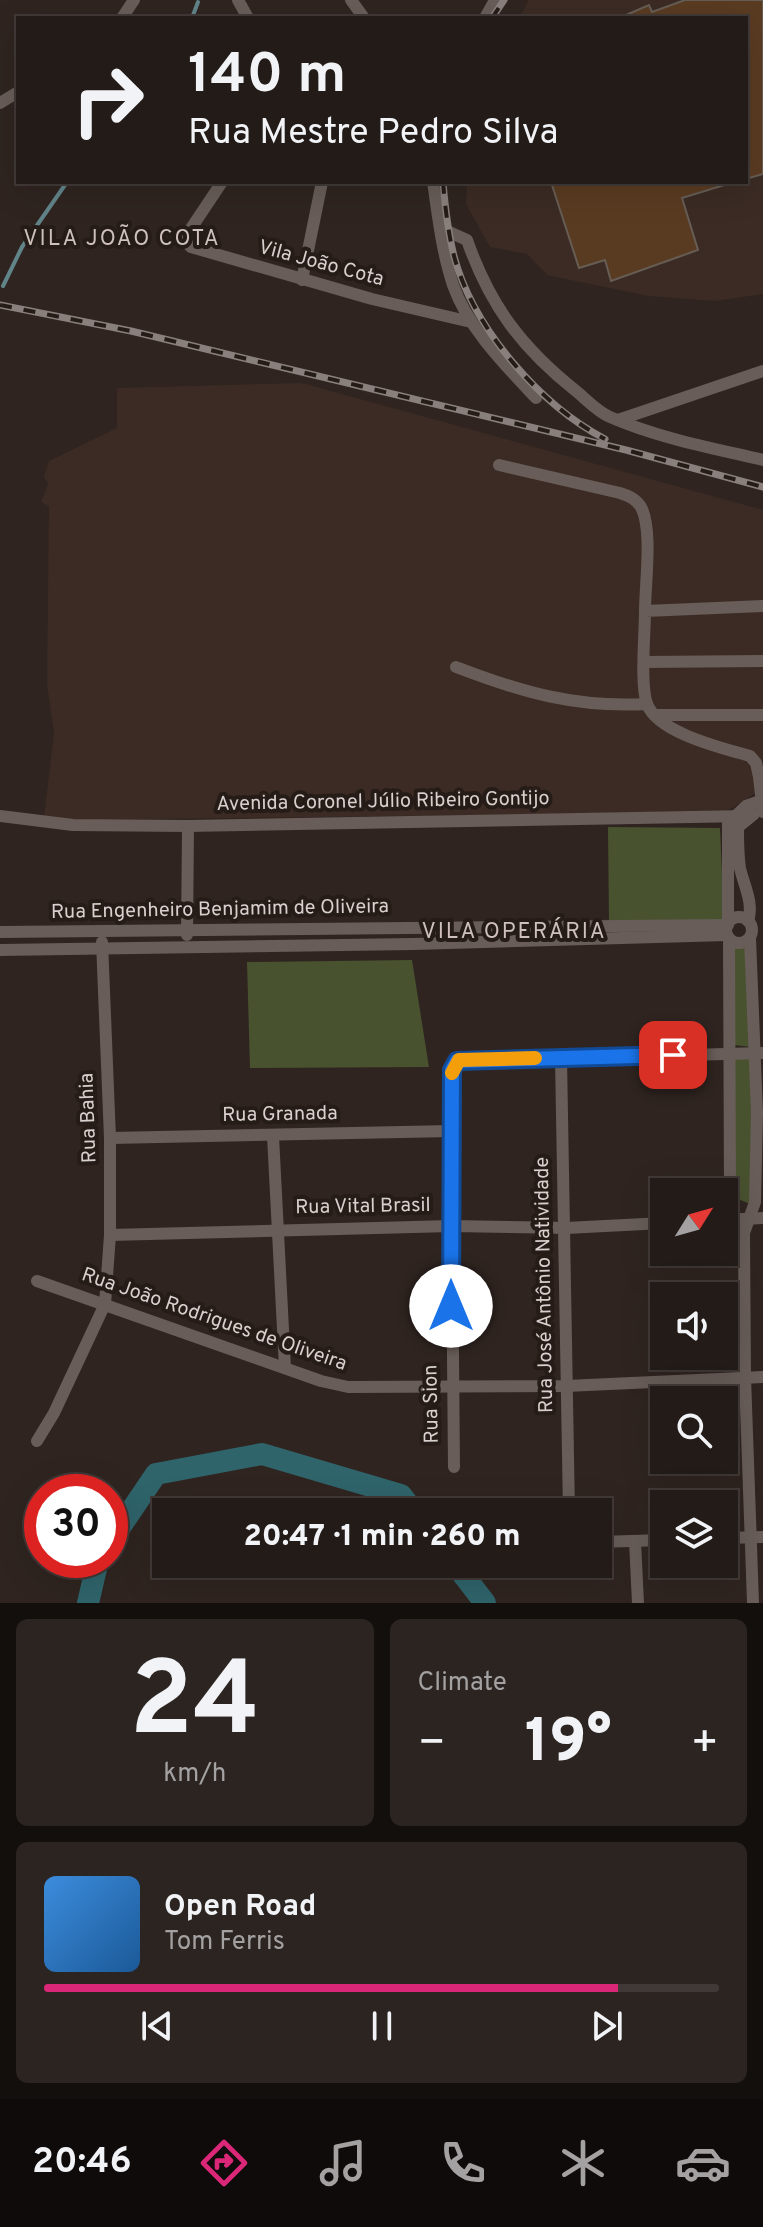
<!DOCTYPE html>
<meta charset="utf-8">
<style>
:root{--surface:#231b18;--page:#2b2421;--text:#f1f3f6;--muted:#a3a1a2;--line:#403937;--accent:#db2777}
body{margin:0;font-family:Overpass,sans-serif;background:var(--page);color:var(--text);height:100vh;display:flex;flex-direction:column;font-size:30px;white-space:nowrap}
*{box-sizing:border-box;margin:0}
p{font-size:26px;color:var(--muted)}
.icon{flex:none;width:44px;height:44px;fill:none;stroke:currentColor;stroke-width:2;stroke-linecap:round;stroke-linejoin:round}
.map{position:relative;height:1603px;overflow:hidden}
.details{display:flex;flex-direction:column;gap:16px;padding:16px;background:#130f0d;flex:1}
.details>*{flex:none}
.guide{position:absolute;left:16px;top:16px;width:732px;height:168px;border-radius:0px;box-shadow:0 8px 32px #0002,0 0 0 2px var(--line);background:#231b18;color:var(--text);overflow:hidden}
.needle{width:52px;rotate:53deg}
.fabs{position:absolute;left:650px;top:1178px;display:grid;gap:16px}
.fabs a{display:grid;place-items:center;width:88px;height:88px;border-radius:0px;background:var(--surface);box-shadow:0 8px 32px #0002,0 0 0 2px var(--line);font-size:40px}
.speed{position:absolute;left:24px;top:1474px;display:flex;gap:16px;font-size:40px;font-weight:700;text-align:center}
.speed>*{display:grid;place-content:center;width:104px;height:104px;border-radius:50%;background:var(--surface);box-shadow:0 8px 32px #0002,0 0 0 2px var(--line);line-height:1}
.speed .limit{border:12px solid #d22;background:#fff;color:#111}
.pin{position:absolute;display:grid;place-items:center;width:68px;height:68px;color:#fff;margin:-34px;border-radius:16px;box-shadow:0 4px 12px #0006}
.me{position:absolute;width:88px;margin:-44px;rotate:0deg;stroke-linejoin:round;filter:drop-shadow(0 0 6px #0008)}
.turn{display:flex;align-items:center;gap:28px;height:168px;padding:0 40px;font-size:36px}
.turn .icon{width:104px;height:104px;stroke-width:2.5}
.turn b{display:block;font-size:56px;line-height:68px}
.big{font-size:60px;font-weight:800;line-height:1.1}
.details .tile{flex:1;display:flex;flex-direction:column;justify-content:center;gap:12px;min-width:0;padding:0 28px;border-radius:12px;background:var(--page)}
.details .dial{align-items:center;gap:0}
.dial b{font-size:104px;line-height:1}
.song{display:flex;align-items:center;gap:24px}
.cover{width:96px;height:96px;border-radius:12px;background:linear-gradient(135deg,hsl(210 70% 55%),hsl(210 70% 35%))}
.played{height:8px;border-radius:4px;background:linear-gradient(90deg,var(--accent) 85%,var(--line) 85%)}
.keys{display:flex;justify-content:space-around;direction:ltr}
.heat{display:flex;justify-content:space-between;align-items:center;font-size:44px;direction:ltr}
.details .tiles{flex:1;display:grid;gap:16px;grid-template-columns:1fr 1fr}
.tile:last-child{grid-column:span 2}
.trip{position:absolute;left:152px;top:1498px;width:460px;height:80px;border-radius:0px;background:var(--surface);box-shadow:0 8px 32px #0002,0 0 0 2px var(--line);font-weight:800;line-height:80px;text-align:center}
.menu{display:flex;height:128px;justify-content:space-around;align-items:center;background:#0e0b0a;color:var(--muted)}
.menu .icon{width:56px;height:56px}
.menu .on{color:var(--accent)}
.menu b{font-size:36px;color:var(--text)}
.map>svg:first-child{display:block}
.built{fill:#3b2b24}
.green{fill:#48522f}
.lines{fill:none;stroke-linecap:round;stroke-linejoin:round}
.stream{stroke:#618489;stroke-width:4}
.river{stroke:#2f646b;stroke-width:22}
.building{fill:#593b21;stroke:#665d55;stroke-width:2}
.minor{stroke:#685d58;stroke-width:12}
.rail-casing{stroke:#89807d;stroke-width:7}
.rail{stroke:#251b17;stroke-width:4;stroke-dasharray:12;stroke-linecap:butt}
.route-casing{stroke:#114b97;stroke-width:20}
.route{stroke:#1a73e8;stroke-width:14}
.slow{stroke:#f59e0b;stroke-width:14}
.labels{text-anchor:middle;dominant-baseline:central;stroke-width:8;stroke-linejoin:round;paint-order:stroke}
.street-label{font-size:20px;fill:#d7d0ce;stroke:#251b17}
.neighbourhood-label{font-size:22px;letter-spacing:2px;fill:#cec0bb;stroke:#251b17}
</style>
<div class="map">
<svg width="763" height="1603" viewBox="0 0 763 1603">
<rect width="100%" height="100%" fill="#2f2420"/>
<g class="built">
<path d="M529 0H763V294L715 301 648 296 547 275 527 254 490 247 466 204 467 182H746V18H519Z"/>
<path d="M302 383 763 510V789L725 812 76 820 44 817 54 733 47 684 49 506 41 502 48 484 44 476 49 461 117 428V388Z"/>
</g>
<g class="green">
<path d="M608 827 720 828 724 920 609 921Z"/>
<path d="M749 946 751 1047 734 1045 733 948Z"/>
<path d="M412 960 429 1067 250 1068 247 962Z"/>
<path d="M734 1057H754L753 1205 735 1198Z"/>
</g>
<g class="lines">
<g class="stream">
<path d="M192 18 198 2"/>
<path d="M3 286 22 247 67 182"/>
</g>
<g class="river">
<path d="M110 1542 156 1474 262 1454 401 1495 414 1512"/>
<path d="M455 1564 485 1603"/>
<path d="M88 1603 98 1560"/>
</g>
</g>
<g class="building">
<path d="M685 0H763V174L746 179V18H619L649 5 652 12Z"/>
<path d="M551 182H727L728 184 682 198 698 250 611 281 605 260 579 268Z"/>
</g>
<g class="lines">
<g class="minor">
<path d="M238 0 248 18"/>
<path d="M351 0 364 18"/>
<path d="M122 18 134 0"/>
<path d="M485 18 495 0"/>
<path d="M0 103 18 92"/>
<path d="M222 182 188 233 186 242 191 247 372 299 471 322"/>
<path d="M433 182C438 216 442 252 453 285 468 328 505 365 536 398"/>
<path d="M440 228 467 240C490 306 522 348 576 391 587 400 598 412 610 417 658 438 712 448 763 460"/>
<path d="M302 280 322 182"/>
<path d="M618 420 763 371"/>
<path d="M499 465 620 493C629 496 636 499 641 507 653 530 645 584 645 611"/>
<path d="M644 662 763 661"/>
<path d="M456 667C521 692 576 708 647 704"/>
<path d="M655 715H763"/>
<path d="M763 812 759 777 756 763 750 756C722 748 658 733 647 704 640 684 645 634 645 611L763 606"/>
<path d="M0 816 73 825 188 826 749 816"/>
<circle cx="739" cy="930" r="13"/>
<path d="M748 921C754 903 744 886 740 868 738 855 738 841 738 827L754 814"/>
<path d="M728 924V823L746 806 763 800"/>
<path d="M0 932 728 925"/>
<path d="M187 935 188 826"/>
<path d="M729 938 730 1192 734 1219 744 1233"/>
<path d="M750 938 757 1113 755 1202 744 1233 745 1377 753 1603"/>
<path d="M0 950 414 944 727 935"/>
<path d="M561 1058 569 1512"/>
<path d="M273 1136 285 1368"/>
<path d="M110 1138 451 1131"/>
<path d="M724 1220 763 1218"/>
<path d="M110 1235 451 1226 566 1228 664 1223"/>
<path d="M37 1281 321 1381 348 1387 566 1386 763 1377"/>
<path d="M37 1441 54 1413 105 1304 110 1235V1138L102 942"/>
<path d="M454 1467 451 1131 452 1070 457 1061 763 1053"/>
<path d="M724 1538 763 1537"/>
<path d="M635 1541 638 1603"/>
<path d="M598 1542 664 1540"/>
</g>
<g class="rail-casing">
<g id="rail">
<path d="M492 18 504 0"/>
<path d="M443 182C445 206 448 232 454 256 473 328 540 405 605 439"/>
<path d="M0 305 131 331 626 450 763 487"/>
</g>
</g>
<use href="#rail" class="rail"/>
</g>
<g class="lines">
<g class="route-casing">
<path id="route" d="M451 1306 452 1070 457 1061 673 1055"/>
</g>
<use href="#route" class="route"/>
<path class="slow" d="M452 1073 459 1060 535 1058"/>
</g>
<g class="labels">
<g class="street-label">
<text transform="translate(321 264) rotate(15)">Vila João Cota</text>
<text transform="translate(383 802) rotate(-1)">Avenida Coronel Júlio Ribeiro Gontijo</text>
<text transform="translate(220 910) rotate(-1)">Rua Engenheiro Benjamim de Oliveira</text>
<text transform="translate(280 1115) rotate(-1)">Rua Granada</text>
<text transform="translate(89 1118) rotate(-92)">Rua Bahia</text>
<text transform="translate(363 1207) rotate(-1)">Rua Vital Brasil</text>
<text transform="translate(545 1285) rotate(-91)">Rua José Antônio Natividade</text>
<text transform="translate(214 1320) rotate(19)">Rua João Rodrigues de Oliveira</text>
<text transform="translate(432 1404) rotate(-91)">Rua Sion</text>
</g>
<g class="neighbourhood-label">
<text x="122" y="239">VILA JOÃO COTA</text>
<text x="514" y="932">VILA OPERÁRIA</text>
</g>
</g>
</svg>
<div class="fabs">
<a><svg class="needle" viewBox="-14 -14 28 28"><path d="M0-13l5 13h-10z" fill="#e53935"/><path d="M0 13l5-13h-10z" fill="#a3a1a2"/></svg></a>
<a><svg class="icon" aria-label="sound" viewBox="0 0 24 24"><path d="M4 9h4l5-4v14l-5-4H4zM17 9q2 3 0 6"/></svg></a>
<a><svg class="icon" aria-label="search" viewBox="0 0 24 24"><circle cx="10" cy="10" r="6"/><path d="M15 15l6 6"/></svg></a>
<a><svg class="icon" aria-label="layers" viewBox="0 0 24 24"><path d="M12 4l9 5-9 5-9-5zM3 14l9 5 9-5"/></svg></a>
</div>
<div class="speed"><div class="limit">30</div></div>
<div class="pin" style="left:673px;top:1055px;background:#d93025"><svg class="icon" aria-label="arrive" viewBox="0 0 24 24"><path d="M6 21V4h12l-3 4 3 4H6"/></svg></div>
<svg class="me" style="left:451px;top:1306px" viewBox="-20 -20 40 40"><circle r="19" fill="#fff"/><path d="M0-13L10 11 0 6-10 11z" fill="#1a73e8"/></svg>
<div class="trip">20:47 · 1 min · 260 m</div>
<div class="guide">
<div class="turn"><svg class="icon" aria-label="right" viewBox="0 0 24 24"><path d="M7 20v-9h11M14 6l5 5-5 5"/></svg><div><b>140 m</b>Rua Mestre Pedro Silva</div></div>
</div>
</div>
<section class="details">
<div class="tiles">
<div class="tile dial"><b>24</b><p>km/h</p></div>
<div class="tile"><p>Climate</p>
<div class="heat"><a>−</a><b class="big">19°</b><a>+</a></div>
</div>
<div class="tile">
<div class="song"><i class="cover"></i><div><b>Open Road</b><p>Tom Ferris</p></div></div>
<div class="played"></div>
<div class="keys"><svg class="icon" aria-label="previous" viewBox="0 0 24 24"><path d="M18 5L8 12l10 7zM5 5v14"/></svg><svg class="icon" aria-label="pause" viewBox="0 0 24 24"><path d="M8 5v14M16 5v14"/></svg><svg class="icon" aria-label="next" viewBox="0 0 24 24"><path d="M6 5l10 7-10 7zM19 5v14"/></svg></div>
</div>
</div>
</section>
<nav class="menu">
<b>20:46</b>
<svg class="icon on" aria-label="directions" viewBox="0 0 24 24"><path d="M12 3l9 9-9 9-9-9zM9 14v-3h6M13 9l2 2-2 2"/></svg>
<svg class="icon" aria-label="music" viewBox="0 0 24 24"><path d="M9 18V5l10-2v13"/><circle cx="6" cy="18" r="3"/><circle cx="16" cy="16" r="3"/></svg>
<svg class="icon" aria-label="phone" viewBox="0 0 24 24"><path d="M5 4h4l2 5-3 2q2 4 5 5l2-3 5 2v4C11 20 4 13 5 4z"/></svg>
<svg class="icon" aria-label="climate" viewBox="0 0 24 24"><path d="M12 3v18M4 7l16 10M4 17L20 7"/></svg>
<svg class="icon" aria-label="car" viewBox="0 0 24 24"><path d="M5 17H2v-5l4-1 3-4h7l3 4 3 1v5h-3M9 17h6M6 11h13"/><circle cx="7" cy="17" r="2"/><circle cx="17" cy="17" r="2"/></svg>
</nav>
